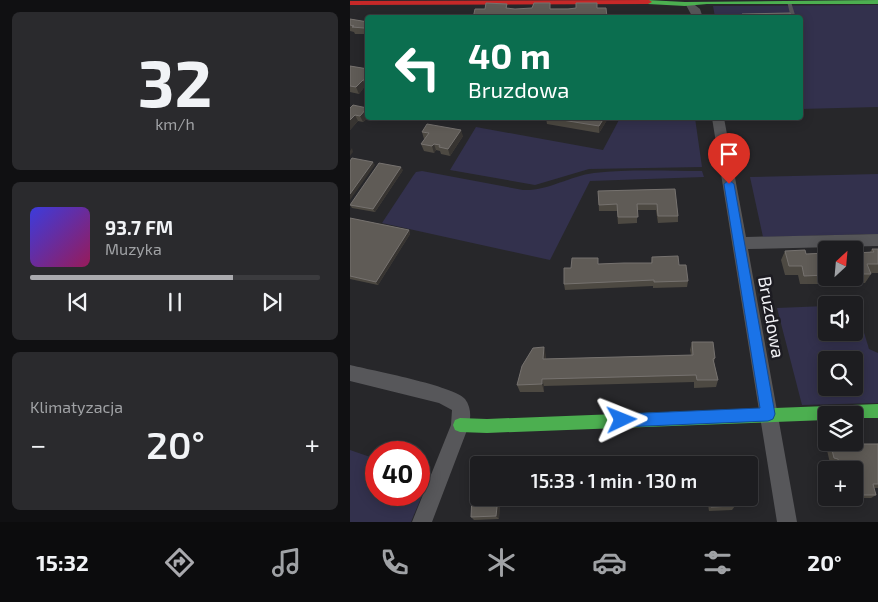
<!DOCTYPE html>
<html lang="pl">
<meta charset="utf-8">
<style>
:root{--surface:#1d1d20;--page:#2a2a2d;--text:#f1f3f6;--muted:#a0a2a5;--line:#3b3b3e;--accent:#aaaaae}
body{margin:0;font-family:"Exo 2",sans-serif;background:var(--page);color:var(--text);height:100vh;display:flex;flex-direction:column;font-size:19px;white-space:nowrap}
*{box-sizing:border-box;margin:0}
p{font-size:16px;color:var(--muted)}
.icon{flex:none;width:28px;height:28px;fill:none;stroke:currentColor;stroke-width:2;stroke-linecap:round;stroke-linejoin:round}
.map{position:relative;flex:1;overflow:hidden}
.drawer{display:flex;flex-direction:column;gap:12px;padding:12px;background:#101012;width:350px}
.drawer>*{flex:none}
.hud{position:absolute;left:15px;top:15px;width:438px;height:105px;border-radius:5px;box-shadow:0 2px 12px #0003,0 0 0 1px var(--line);background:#0b6e4f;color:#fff;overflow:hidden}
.needle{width:32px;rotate:26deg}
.tools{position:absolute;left:468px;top:241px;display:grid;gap:10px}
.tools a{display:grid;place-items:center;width:45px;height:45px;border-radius:5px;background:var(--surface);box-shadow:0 2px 12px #0003,0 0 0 1px var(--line);font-size:25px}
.speed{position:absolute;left:15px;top:441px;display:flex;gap:10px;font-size:25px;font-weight:700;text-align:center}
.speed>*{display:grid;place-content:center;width:65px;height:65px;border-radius:50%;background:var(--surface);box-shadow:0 2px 12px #0003,0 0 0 1px var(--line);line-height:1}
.speed .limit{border:8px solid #d22;background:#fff;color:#111}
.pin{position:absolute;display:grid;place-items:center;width:42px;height:42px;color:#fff;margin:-51px -21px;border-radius:50% 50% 50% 0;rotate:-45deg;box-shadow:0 0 5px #0007}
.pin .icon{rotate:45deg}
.me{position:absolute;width:55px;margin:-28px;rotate:88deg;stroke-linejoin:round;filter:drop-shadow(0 0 4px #0008)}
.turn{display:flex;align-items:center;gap:18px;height:105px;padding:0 20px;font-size:22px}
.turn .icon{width:65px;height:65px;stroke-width:2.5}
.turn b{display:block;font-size:35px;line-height:42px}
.big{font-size:38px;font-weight:600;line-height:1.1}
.drawer .widget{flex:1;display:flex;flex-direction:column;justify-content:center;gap:8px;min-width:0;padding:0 18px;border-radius:8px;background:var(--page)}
.drawer .dial{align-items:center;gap:0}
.dial b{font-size:65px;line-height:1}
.song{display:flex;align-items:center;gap:15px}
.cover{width:60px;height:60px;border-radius:8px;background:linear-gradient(135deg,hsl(240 70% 55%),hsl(330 70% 35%))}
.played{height:5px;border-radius:2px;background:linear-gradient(90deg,var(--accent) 70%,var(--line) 70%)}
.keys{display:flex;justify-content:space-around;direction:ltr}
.heat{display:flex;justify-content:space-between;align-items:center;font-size:28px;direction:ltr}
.trip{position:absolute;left:120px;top:456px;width:288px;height:50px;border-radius:5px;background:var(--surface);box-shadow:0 2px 12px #0003,0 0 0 1px var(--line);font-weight:600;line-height:50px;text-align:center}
.tab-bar{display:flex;height:80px;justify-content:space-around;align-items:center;background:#0c0c0d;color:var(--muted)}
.tab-bar .icon{width:35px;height:35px}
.tab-bar .current{color:var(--accent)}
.tab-bar b{font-size:22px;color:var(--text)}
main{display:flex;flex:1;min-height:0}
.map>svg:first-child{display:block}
.green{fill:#33314d;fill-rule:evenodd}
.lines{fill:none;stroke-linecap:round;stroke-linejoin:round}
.lane{fill:#57575a;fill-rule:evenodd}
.street{fill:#57575a;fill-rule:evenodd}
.fast{fill:#4caf50;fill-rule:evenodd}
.jam{fill:#c62828;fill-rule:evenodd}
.wall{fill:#4d4942}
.shaded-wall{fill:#373431}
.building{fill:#5f5b56;stroke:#76726f}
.route{fill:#1a73e8;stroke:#114b97}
.labels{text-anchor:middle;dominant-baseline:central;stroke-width:5;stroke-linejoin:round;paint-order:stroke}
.street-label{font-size:18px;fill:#f1f1f5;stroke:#1d1c22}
</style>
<main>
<section class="drawer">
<div class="widget dial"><b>32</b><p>km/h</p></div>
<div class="widget">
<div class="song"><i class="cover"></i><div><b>93.7 FM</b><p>Muzyka</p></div></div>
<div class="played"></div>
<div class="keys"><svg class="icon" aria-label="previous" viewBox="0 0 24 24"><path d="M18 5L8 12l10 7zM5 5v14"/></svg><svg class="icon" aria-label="pause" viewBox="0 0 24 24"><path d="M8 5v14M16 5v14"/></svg><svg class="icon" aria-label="next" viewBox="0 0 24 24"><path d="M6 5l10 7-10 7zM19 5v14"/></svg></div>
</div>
<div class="widget"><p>Klimatyzacja</p>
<div class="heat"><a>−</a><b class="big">20°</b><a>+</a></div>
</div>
</section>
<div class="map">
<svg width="528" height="522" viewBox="0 0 528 522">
<rect width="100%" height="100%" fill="#27272a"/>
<g class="green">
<path d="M528 5V107L450 109V18L365 17 363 6Z"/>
<path d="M270 118H345L352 167 239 169 185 185 100 170 126 127 253 150Z"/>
<path d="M72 171 173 190C199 191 219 176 244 173 279 169 317 171 352 171L354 177 240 181 200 260 32 223 63 176 66 172Z"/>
<path d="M528 174V234L413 237 400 177Z"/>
<path d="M476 306V332H504V306H506L519 349 528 353V403L452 405 427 308ZM476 360H504V388H476Z"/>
<path d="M0 450 26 459V495H69V473L80 476 61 522H0Z"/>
</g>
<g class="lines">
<path class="lane" d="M437 1 441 2 446 18H441Z"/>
<g class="street">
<path d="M341 2 350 9 353 18H343L336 5Z"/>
<path d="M362 118H374L396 237 528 234V246L398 249 447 522H427Z"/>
<path d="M0 365C20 370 105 386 115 399 121 407 121 416 119 425L82 522H62L101 425 102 410 89 403 0 381Z"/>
</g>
<g class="fast">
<path d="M297 0 335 2 528 0V4H357L335 6 298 4 294 2Z"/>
<path d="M528 404V418H504V415H476V420L137 433 110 432 105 430 103 425 105 420 110 418 137 419Z"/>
</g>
<path class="jam" d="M299 0 302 2 298 4 0 5V1Z"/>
</g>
<g class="wall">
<path d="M157 4V8L165 9 256 8 257 18H123L135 9Z"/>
<path d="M0 19 18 22V33L16 34H5L4 32 0 31Z"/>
<path d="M0 66 18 69V87L15 86 9 94 0 92Z"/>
<path d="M0 108H17L18 118 13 122 8 121 0 130Z"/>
<path d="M160 118H175L173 120Z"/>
<path d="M196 118H257V120L249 133 197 124Z"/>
<path d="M72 132 113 136 100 156 91 154 90 151 86 150 84 153 74 151 71 144 75 139H74Z"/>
<path d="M53 170 25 212 2 208 0 205Z"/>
<path d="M325 189 328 216V222L308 223 306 210H287V223L268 224 267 211H249L248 191Z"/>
<path d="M0 218 59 230 60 234 28 285 0 279Z"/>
<path d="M522 249H528V273H520L521 274 515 283H495L492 278H504V253L520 252Z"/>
<path d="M435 251 456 254 476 253V274H475L476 275 471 284H450L448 275H435L431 260Z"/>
<path d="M302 257 329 265 338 281 337 287 303 288V286L215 290 214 284 248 264 301 263Z"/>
<path d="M342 342 365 358 364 362 368 380 366 387 344 388V382L194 386V392H170L167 385 196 355V359L341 355 340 350Z"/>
<path d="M476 441V442H499L500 444H527L528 443V488H524L526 495 521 498H492H504V470H485L483 463H480L475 442Z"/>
<path d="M127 476 150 498 149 519 124 520 121 517Z"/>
<path d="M237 498V503L216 504 215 500Z"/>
<path d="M270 498H292V501L271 502Z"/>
<path d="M357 498H383L385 506 382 510 359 511Z"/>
</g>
<g class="shaded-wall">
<path d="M18 24V33L16 34 14 28Z"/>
<path d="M13 80 15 86 9 94 6 87Z"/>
<path d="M17 108 18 118 13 122 10 116Z"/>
<path d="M5 115 8 121 0 130V120Z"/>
<path d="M254 118H257V120L249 133V126Z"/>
<path d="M111 130 113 136 100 156 98 149Z"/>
<path d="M84 144 86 150 84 153 82 146Z"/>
<path d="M2 148 3 152 0 156V151Z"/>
<path d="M23 162 25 165 0 200V194Z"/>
<path d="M51 167 53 170 25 212 23 209Z"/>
<path d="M59 230 60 234 28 285 26 282Z"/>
<path d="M194 347 196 355 195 367 193 359Z"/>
<path d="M192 379 194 386V392L192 384Z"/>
<path d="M148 498H150L149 519 146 516Z"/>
</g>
<g class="building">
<path d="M136 3 157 4 156 8 165 9 182 8 184 3H200V9H218L226 8V3H247V8H256L257 17 238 18V16L123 18 125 9H135Z"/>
<path d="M440 13 442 18H393L392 14Z"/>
<path d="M0 19 18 22V24L14 28 2 27 4 26 0 25Z"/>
<path d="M0 66 18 69V77L15 80H13L6 87 0 86Z"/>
<path d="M3 105 17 108 10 116 5 115 0 120V108Z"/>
<path d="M200 118H254L249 126Z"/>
<path d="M77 124 111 130 98 149 89 147 90 145 84 144 82 146 71 144 79 133 72 132Z"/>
<path d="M2 158 23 162 0 194V161Z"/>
<path d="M29 163 51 167 23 209 0 205Z"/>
<path d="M325 189 328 216H308L307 204H287L288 217H268L267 204 249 205 248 191Z"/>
<path d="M0 218 59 230 26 282 0 276Z"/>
<path d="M522 249H528V264H517L521 274H504V253L524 252Z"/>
<path d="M455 250 456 254 476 253V265H472L476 275 454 276 452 266H439L435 251Z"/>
<path d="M328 256 329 265H336L338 281 304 282V280L214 284V268H221L222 258H248V264L274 263H302V257Z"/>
<path d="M342 342H363L365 358 363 359 368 380H347L346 375 192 379V384L167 385 172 366 183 348 194 347 193 359 343 355Z"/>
<path d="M480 442H499L500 444H528V484H523L526 495H504V470H491L488 459 484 458Z"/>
<path d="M355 461H377V465H356Z"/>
<path d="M328 463 329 465H274V464Z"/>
<path d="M128 468 129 498H148L146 516 121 517 123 476H127Z"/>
<path d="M215 498H236V499L215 500Z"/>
<path d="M359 498H383L385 506 361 507Z"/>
</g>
<path class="route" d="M379 180 384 184 425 414 423 419 418 421 272 427 267 425 265 420 267 416 272 414 410 408 374 184Z"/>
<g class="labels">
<g class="street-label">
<text transform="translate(422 317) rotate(80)">Bruzdowa</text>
</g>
</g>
</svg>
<div class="tools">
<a><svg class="needle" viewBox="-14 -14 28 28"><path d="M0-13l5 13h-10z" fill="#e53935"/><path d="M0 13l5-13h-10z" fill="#a0a2a5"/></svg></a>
<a><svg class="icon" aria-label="sound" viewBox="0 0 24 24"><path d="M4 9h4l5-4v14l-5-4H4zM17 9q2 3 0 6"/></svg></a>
<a><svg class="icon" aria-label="search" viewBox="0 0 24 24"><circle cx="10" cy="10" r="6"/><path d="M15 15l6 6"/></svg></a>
<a><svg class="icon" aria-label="layers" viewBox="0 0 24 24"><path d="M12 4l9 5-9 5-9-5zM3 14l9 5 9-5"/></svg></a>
<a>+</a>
</div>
<div class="speed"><div class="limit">40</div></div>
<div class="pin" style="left:379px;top:184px;background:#d93025"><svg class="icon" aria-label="arrive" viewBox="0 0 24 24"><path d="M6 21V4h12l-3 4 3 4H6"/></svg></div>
<svg class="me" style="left:272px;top:420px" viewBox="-20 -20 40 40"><path d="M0-17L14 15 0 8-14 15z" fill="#1a73e8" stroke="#fff" stroke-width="4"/></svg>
<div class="trip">15:33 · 1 min · 130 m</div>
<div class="hud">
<div class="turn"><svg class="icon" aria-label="left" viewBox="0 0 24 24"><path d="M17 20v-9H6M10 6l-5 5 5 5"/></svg><div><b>40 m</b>Bruzdowa</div></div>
</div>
</div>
</main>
<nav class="tab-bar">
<b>15:32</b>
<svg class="icon current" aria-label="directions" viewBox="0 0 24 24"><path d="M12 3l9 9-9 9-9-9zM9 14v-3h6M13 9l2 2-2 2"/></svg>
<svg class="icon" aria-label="music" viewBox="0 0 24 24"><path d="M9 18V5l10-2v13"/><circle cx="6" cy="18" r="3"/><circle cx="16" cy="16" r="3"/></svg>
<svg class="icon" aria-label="phone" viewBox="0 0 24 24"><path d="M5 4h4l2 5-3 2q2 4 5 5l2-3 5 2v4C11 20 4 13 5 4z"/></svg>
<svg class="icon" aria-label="climate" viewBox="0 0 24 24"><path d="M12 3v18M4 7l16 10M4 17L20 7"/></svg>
<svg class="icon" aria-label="car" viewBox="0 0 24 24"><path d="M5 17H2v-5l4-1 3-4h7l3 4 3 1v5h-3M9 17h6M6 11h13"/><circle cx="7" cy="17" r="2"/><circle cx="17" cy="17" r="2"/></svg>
<svg class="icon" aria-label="filters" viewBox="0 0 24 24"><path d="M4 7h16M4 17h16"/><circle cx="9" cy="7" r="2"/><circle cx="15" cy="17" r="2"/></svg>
<b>20°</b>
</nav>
